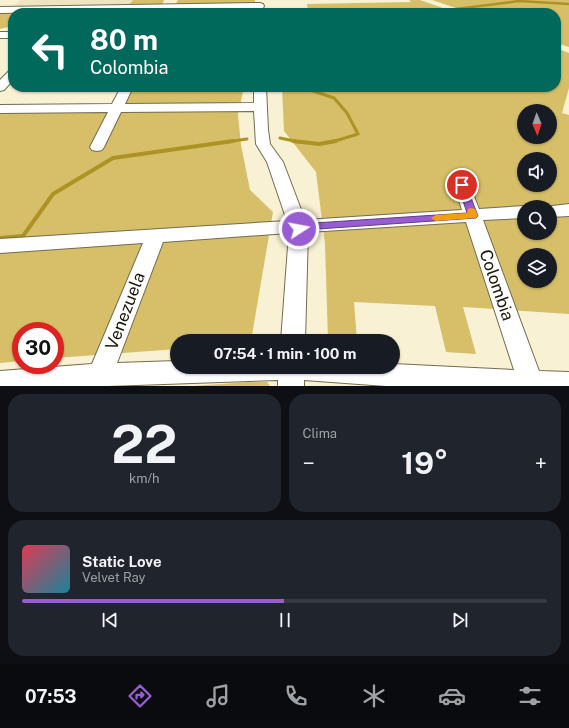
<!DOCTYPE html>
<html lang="es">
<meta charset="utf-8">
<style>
:root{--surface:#171b24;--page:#20242c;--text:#f1f3f6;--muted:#9ea1a6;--line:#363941;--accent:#985cd3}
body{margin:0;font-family:"Public Sans",sans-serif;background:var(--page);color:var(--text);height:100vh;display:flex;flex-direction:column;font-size:15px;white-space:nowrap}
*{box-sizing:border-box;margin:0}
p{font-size:13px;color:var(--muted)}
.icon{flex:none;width:22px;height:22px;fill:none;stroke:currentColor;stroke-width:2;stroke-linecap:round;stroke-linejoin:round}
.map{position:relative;height:386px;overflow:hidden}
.panel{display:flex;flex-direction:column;gap:8px;padding:8px;background:#0d0f14;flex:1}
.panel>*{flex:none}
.guide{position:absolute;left:8px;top:8px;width:553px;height:84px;border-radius:16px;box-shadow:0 1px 3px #0004;background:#00695c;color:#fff;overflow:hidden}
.needle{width:26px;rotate:178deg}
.buttons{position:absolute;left:517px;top:104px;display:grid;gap:8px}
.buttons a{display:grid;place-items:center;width:40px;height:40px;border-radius:50%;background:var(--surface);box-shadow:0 1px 3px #0004;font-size:20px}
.speed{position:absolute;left:12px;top:322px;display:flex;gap:8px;font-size:20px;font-weight:700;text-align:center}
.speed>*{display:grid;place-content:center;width:52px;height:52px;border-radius:50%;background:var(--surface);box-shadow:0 1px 3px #0004;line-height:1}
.speed .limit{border:6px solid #d22;background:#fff;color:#111}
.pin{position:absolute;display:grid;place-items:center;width:34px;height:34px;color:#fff;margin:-17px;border:2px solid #fff;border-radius:50%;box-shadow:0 1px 4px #0007}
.me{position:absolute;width:44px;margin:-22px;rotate:79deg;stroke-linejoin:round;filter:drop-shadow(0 0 3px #0008)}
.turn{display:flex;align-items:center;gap:14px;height:84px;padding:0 16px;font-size:18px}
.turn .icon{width:52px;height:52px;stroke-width:2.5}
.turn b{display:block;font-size:28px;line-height:34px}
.big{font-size:30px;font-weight:700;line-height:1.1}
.panel .tile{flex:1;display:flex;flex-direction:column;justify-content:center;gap:6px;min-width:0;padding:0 14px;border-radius:16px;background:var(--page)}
.panel .dial{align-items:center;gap:0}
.dial b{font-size:52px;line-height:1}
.song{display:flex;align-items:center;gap:12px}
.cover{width:48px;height:48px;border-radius:6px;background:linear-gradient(135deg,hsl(350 70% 55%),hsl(190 70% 35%))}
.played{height:4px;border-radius:2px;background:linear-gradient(90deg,var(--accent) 50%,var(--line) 50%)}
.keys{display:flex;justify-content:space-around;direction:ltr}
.heat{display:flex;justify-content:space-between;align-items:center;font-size:22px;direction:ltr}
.panel .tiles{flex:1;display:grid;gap:8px;grid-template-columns:1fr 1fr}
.tile:last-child{grid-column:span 2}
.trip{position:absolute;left:170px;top:334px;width:230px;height:40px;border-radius:20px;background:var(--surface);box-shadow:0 1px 3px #0004;font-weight:700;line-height:40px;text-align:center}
.dock{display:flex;height:64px;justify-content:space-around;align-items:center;background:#090b0e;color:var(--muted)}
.dock .icon{width:28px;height:28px}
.dock .active{color:var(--accent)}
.dock b{font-size:18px;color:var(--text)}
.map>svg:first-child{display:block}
.built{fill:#eee4bf}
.green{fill:#d6bf68;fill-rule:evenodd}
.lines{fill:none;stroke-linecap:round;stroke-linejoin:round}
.stream-far2{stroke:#ad9324;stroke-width:2.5}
.stream-far1{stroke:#ad9324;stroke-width:3}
.stream{stroke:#ad9324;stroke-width:4}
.minor-casing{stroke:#736c51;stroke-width:2}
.minor{fill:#fff;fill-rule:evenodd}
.route{fill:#985cd3;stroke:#633c89}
.slow{fill:#f59e0b}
.labels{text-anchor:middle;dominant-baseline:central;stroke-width:3.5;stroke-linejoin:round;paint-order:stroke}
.near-street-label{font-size:17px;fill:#1a170c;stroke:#fff}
</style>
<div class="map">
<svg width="569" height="386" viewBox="0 0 569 386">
<rect width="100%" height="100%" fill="#f9f1d3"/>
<path class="built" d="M21 0H133L128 6H13Z"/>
<g class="green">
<path d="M133 0H164L162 5 128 6Z"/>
<path d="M178 0H255V3L251 4H179L176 3Z"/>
<path d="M409 0H420L457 13H290V11H308L307 4 411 2Z"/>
<path d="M432 0H569V47L556 43V13H471Z"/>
<path d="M173 10 171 13H90L102 11Z"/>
<path d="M89 11 76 13H13V26L0 29V14L2 12Z"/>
<path d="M556 48 569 53V88L562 113 569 115V314L463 307 476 354 446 352 435 306 354 302 357 341H330L328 339 325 244 316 172 284 131 282 87H556ZM524 111H550V137H524ZM524 159H550V185H524ZM524 207H550V233H524ZM524 255H550V281H524Z"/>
<path d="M127 87H244L238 115 241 145 250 190 273 212 251 341H177V349L55 358V331H21V361L0 363V105L120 106Z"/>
<path d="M248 382H267L270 386H193Z"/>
</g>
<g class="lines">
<path class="stream-far2" d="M424 13 519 1 569 4"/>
<g class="stream-far1">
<path d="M313 87V91L334 98 347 113 358 134 332 142"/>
<path d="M280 138 299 142"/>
<path d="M226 142 247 139"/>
</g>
<g class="stream">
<path d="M293 141 319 144 336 141"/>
<path d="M0 238 23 236 53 194 113 158 233 141"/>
</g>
<g class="minor-casing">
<g id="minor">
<path d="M260 3 263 4 264 6 263 8 0 13V7Z"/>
<rect x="0" y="32" width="13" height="6"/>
<path d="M13 69V80L4 90 0 91V80L9 71Z"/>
<path d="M121 87H133L125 104 254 103V87H266L268 130 270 144 283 162 305 220 462 210 454 185 456 181 462 180 468 181 479 209 524 206 527 207H524V218L483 220 539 371 569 372V386H386L304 380V386H278V380L108 386H0V371L92 364 143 243 0 253V239L287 221 267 162 256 144 254 111 121 112 104 147 102 150 97 151 92 150 90 147 108 112 0 113V105L112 104ZM466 222 514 370 393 364V367H177V361L117 363 163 242 289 233 281 341H305L308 232Z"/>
<path d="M569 204V216L550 217V207H544Z"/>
</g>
</g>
<use href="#minor" class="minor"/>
</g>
<path class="route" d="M462 182 466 185 478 216 476 218 304 230 299 233 294 229 295 225 299 224 467 213 458 185Z"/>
<path class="slow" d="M471 208 475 209 478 216 476 218 436 221 431 218 436 215 467 213 468 209Z"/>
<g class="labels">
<g class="near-street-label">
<text transform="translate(497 285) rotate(71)">Colombia</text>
<text transform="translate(125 311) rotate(-69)">Venezuela</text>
</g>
</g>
</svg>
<div class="buttons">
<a><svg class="needle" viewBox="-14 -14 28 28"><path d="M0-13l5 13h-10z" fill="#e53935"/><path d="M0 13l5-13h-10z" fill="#9ea1a6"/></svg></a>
<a><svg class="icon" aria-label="sound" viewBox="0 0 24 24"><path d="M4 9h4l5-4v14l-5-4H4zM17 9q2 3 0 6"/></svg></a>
<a><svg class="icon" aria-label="search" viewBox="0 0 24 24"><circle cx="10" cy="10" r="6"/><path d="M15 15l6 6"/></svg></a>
<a><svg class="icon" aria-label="layers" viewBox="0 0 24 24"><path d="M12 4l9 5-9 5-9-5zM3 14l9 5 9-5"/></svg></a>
</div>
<div class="speed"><div class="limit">30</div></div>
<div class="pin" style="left:462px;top:185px;background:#d93025"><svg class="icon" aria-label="arrive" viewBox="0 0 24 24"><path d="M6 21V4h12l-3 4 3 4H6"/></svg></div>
<svg class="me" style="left:299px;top:229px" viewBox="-20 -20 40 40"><circle r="17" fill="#985cd3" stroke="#fff" stroke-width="3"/><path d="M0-11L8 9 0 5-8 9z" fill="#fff"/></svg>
<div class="trip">07:54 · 1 min · 100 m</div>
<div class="guide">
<div class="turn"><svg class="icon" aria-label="left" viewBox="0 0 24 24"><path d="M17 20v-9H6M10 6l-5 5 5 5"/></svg><div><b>80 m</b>Colombia</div></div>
</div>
</div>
<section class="panel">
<div class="tiles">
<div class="tile dial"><b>22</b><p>km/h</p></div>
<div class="tile"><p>Clima</p>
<div class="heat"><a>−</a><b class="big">19°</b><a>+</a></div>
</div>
<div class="tile">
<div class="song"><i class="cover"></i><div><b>Static Love</b><p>Velvet Ray</p></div></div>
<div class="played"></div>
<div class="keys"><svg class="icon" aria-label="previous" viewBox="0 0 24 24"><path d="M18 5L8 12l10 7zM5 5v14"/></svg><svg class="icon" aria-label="pause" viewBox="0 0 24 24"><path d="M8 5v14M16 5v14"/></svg><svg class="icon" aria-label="next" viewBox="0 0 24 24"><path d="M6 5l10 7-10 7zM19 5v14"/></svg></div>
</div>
</div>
</section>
<nav class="dock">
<b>07:53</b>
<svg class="icon active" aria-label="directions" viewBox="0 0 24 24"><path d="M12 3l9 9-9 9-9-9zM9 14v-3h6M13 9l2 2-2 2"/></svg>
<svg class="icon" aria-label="music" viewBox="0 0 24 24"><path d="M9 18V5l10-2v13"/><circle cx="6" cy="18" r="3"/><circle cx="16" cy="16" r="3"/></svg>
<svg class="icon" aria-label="phone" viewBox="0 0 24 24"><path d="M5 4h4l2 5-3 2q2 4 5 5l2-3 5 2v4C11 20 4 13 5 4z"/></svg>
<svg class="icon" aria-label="climate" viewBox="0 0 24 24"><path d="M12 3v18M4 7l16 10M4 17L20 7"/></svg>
<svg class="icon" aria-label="car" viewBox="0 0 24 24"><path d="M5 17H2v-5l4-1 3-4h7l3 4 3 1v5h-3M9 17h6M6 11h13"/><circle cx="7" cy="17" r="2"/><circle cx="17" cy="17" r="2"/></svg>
<svg class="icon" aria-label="filters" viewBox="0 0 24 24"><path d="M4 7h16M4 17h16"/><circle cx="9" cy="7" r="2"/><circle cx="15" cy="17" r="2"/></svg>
</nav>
